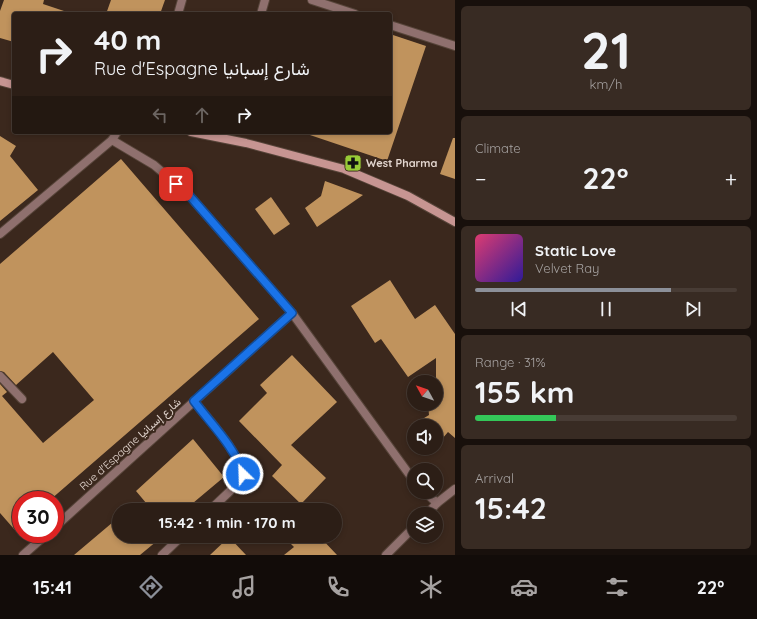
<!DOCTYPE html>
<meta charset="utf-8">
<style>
:root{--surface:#2c1e16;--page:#382b23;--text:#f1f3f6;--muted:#a6a2a1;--line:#483c35;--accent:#8c9099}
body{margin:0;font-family:Quicksand,Vazirmatn,sans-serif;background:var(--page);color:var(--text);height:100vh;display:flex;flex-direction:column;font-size:15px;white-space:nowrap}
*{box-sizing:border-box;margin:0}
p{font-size:13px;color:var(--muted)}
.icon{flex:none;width:22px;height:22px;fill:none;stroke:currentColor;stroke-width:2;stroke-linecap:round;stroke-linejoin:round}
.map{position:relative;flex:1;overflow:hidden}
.details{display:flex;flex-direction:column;gap:6px;padding:6px;background:#18100c;width:302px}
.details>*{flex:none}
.hud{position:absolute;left:12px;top:12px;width:380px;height:122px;border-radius:4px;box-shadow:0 2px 6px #0003,0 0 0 1px var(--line);background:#2c1e16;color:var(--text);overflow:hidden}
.needle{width:26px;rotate:310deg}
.buttons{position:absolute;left:407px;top:375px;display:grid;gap:8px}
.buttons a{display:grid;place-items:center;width:36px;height:36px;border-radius:50%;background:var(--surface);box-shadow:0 2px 6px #0003,0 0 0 1px var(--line);font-size:20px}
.speed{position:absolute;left:12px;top:491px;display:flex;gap:8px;font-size:20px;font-weight:700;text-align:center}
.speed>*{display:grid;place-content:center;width:52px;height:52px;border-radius:50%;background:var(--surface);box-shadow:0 2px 6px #0003,0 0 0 1px var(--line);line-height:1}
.speed .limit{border:6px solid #d22;background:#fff;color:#111}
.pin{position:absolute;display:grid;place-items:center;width:34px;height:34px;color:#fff;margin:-17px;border-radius:8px;box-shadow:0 2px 6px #0006}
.me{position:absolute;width:44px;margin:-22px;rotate:336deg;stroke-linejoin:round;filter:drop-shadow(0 0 3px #0008)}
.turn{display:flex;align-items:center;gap:14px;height:84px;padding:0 16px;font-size:18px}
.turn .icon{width:52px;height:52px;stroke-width:2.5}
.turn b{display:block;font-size:28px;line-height:34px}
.lanes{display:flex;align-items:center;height:38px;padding:0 16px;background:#0003;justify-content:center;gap:20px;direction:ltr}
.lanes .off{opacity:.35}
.big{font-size:30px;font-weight:800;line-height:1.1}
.details .tile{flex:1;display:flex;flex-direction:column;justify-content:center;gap:6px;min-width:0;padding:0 14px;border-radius:6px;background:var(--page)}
.details .dial{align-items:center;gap:0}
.dial b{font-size:52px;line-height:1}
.song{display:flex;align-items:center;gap:12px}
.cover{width:48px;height:48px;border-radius:6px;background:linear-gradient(135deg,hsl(340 70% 55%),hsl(250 70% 35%))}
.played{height:4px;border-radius:2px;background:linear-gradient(90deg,var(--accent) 75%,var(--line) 75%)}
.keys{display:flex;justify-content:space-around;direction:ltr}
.heat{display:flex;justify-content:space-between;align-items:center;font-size:22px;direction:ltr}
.charge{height:6px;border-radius:3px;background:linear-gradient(90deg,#34c759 31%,var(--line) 0)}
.trip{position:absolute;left:112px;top:503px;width:230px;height:40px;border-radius:20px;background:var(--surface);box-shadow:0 2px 6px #0003,0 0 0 1px var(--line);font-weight:800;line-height:40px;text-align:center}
.menu{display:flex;height:64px;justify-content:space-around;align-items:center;background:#120c09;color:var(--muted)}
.menu .icon{width:28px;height:28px}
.menu .current{color:var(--accent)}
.menu b{font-size:18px;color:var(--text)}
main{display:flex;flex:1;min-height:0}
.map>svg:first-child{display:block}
.building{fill:#c0935d}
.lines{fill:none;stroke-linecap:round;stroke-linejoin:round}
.street-casing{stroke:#564439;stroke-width:10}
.secondary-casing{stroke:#564439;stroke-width:10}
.street{stroke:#8f706e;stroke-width:8}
.secondary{stroke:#c79592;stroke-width:8}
.route-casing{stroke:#114b97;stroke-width:10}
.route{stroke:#1a73e8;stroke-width:7}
.labels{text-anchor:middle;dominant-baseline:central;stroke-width:4;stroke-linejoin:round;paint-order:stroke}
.poi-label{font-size:11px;font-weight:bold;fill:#e3d6cf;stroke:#3b281d;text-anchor:start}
.street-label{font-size:11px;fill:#e3d6cf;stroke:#3b281d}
</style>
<main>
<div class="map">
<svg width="455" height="555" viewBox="0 0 455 555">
<rect width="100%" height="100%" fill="#3b281d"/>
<g class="building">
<path d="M4 0H44L43 4 67 12 66 14H14V42L0 38V11Z"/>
<path d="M111 0H165L160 14H106Z"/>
<path d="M390 34 426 46 387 161 307 134 308 132H390Z"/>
<path d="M0 136 16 146 10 156 38 190 0 221Z"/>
<path d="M453 138H455V179L440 174Z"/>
<path d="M121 159 259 319 50 500H21V537L0 513V384L7 392 2 396 43 443 94 400 53 352 16 385 4 372 0 371V264Z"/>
<path d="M325 181 363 195 317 227 305 208 321 196Z"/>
<path d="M271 197 290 224 274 235 255 209Z"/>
<path d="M390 280 415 319 435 305 455 334V438L448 432 436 446V426H411L429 415 428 404H436V397L441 394 436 387V358L408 377 381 339 375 343 351 306Z"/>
<path d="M292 355 337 402 291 445 326 478 301 504 272 476 282 465 239 421 267 393 260 385Z"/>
<path d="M193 439 224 477 193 503 199 510H152L136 491Z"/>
<path d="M119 517V536H163L140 555H74Z"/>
<path d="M297 536H319L337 555H284L294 547 290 543Z"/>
<path d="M229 537 246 555H210Z"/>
</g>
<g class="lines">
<g class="street-casing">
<g id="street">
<path d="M312 0 355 14"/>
<path d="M178 14 182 0"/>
<path d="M261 14 265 0"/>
<path d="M390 25 455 46"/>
<path d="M112 140 154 165 188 194 292 313 414 481"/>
<path d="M0 234 112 140 117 132"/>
<path d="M0 376 22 399"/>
<path d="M194 401C211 423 235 447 243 474L230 491 210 510"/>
<path d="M425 492 437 503 455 489"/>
<path d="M427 514 437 503"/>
<path d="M55 527 292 313"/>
<path d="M23 555 47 534"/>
<path d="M162 555 182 536"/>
<path d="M386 555 414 527"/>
</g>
</g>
<g class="secondary-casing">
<g id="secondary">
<path d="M0 81 14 85"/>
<path d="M191 132 246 143 344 169 408 196 455 222"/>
</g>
</g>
<use href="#street" class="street"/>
<use href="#secondary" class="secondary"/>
</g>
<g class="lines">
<g class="route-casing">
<path id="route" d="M176 184 188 194 292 313 194 401C211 424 235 447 243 474"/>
</g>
<use href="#route" class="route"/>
</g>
<defs>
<g id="pharmacy-square" transform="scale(0.9)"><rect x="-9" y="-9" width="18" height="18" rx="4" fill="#98cb37" stroke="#3b281d"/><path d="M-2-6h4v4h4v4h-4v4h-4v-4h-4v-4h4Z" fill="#111"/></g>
</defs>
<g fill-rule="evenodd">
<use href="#pharmacy-square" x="353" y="163"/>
</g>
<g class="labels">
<g class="poi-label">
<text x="366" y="163">West Pharma</text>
</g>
<g class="street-label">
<text transform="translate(130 444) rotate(-42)">Rue d'Espagne شارع إسبانيا</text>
</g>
</g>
</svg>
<div class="buttons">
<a><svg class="needle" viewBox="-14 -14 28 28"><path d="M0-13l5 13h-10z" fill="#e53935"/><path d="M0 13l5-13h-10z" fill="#a6a2a1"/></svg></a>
<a><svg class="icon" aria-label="sound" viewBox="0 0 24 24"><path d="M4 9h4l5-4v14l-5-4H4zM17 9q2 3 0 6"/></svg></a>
<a><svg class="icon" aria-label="search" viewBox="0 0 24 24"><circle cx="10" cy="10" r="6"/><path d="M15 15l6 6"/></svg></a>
<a><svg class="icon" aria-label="layers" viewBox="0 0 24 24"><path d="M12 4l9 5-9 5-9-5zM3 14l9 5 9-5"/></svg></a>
</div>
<div class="speed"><div class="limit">30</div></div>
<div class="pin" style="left:176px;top:184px;background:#d93025"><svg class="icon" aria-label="arrive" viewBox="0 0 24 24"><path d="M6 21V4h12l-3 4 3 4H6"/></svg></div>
<svg class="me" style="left:243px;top:474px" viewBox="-20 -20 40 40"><circle r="17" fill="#1a73e8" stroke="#fff" stroke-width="3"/><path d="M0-11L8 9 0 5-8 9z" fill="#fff"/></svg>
<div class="trip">15:42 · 1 min · 170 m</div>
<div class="hud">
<div class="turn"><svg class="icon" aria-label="right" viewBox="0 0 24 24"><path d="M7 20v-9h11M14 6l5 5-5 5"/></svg><div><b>40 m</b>Rue d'Espagne شارع إسبانيا</div></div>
<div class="lanes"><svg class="icon off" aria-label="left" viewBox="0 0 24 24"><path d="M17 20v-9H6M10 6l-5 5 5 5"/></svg><svg class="icon off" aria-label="ahead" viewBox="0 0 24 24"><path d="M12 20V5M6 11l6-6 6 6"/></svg><svg class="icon" aria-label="right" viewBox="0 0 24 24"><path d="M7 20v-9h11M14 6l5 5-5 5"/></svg></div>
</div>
</div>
<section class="details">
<div class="tile dial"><b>21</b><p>km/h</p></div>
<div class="tile"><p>Climate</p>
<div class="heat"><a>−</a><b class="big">22°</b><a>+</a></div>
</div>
<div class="tile">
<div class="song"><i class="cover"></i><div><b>Static Love</b><p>Velvet Ray</p></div></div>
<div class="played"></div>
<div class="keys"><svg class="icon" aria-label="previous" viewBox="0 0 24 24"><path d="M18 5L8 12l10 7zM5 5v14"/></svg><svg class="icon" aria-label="pause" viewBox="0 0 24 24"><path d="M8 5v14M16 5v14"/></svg><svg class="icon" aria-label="next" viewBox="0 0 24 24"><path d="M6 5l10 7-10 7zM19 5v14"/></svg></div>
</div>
<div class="tile"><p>Range · 31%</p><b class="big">155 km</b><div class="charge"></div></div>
<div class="tile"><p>Arrival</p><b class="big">15:42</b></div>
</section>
</main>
<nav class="menu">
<b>15:41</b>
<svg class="icon current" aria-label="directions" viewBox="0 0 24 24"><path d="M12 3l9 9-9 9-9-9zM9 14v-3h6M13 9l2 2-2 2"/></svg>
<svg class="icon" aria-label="music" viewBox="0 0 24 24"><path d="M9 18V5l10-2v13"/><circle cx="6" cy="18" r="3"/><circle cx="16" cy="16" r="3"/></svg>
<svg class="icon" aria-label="phone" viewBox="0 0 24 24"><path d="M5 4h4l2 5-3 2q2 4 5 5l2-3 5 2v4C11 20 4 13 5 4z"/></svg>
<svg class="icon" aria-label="climate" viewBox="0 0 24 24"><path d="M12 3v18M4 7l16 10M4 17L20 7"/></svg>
<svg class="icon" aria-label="car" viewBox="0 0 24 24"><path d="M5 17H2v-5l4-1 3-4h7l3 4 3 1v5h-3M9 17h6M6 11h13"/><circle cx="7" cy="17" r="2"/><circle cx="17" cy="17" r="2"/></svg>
<svg class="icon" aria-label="filters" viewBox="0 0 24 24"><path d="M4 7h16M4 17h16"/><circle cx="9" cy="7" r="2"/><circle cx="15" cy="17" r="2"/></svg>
<b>22°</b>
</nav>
